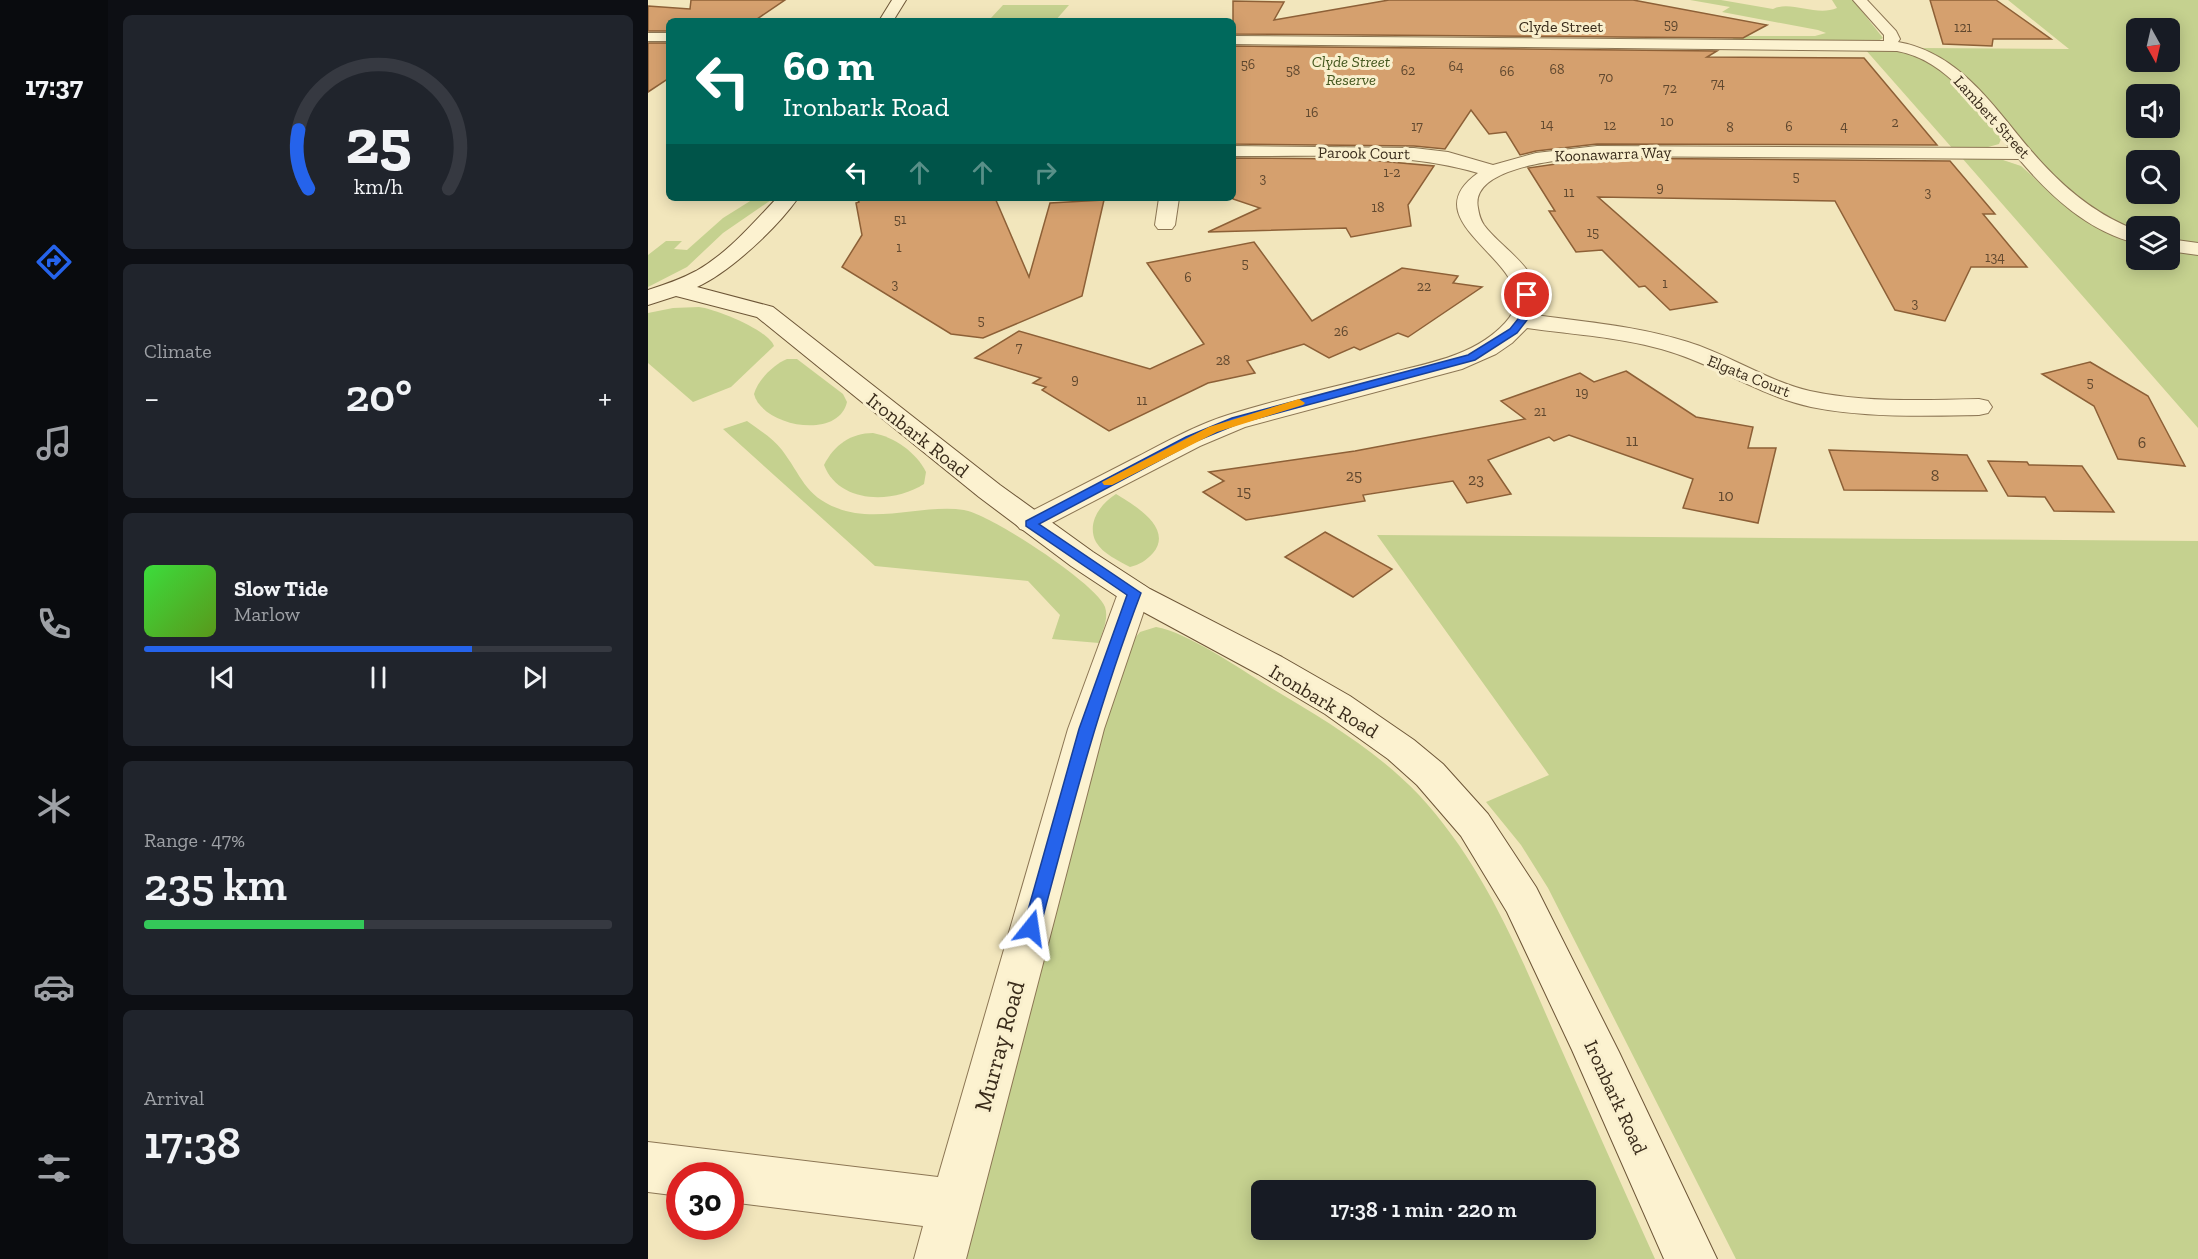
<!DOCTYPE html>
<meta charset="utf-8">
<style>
:root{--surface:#171b24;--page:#20242c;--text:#f1f3f6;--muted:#9ea1a6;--line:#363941;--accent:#2563eb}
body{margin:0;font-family:"Zilla Slab",serif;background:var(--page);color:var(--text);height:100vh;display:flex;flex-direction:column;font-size:22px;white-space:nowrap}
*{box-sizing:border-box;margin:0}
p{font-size:20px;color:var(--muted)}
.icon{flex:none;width:33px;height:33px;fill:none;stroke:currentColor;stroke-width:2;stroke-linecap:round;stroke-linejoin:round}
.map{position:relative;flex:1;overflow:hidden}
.drawer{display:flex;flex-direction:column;gap:15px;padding:15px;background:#0d0f14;width:540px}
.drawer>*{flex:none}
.guide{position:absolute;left:18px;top:18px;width:570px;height:183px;border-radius:9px;box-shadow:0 3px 15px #0003;background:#00695c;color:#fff;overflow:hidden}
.needle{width:39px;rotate:172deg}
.tools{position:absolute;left:1478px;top:18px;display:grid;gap:12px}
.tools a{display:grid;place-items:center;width:54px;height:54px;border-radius:9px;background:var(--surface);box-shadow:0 3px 15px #0003;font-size:30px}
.speed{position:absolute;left:18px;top:1162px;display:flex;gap:12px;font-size:30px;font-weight:700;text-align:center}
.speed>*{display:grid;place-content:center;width:78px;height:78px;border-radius:50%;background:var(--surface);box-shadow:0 3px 15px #0003;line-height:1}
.speed .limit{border:9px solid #d22;background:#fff;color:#111}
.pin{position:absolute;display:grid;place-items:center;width:51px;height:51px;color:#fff;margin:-26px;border:3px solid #fff;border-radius:50%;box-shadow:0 2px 6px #0007}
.me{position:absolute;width:66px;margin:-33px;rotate:15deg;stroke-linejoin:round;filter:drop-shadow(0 0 4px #0008)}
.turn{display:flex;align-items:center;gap:21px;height:126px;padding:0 18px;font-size:27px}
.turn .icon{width:78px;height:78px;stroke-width:2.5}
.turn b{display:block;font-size:42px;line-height:51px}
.lanes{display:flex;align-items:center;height:57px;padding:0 18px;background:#0003;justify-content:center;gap:30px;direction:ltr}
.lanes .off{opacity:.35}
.big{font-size:45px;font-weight:600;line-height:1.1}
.drawer .card{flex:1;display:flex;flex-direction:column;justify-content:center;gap:9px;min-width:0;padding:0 21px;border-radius:9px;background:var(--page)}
.drawer .dial{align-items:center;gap:0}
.dial svg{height:156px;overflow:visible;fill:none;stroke:var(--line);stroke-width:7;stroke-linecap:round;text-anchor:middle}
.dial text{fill:var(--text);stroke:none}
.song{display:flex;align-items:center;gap:18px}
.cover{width:72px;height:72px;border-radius:9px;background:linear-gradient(135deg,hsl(120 70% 55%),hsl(90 70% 35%))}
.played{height:6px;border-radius:3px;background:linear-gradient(90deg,var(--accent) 70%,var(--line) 70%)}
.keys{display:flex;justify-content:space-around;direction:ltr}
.heat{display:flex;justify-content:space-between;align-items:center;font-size:33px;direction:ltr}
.charge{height:9px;border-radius:4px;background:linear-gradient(90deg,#34c759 47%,var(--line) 0)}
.trip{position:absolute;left:603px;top:1180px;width:345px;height:60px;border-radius:9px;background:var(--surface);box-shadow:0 3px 15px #0003;font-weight:600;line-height:60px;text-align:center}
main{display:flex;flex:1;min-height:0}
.menu{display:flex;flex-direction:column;width:108px;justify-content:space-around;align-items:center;background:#090b0e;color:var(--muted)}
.menu .icon{width:42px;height:42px}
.menu .current{color:var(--accent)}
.menu b{font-size:27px;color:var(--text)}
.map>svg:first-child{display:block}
.green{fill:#c5d18f;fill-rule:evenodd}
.building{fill:#d5a06e;stroke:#8d6037;stroke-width:1.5}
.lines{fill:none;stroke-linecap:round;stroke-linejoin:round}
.street-casing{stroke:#8c7654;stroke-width:2}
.secondary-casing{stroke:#6d5637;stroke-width:2}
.street{fill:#fcf2d0;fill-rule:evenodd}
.secondary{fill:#fcf2d0;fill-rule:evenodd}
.route{fill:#2563eb;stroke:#184099;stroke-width:1.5}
.slow{fill:#f59e0b}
.labels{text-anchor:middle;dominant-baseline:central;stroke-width:6;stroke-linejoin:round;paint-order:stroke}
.far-number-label{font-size:14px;fill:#60482f}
.far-street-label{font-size:16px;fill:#392b1a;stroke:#f9efcd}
.far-park-label{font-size:16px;font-style:italic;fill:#45581f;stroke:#f9efcd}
.number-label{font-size:16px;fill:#60482f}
.street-label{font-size:20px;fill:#392b1a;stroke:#f9efcd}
.near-street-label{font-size:24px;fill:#392b1a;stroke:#f9efcd}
</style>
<main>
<nav class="menu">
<b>17:37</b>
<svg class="icon current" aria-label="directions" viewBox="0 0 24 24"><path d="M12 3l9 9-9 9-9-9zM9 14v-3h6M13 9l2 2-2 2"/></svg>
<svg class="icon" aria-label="music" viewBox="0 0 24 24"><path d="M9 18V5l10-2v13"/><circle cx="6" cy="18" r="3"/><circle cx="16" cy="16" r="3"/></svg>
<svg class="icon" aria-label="phone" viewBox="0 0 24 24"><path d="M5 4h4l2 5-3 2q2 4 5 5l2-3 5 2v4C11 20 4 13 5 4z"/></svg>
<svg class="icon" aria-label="climate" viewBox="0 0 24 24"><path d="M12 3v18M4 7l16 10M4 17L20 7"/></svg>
<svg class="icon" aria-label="car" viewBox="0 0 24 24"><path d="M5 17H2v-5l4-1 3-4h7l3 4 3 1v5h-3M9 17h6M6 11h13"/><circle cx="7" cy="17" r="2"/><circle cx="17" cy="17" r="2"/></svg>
<svg class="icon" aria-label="filters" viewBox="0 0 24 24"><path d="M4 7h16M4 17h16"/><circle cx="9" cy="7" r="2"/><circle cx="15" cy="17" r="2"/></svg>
</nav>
<section class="drawer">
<div class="card dial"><svg viewBox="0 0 100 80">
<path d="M14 69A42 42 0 1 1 86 69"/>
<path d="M14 69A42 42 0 0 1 9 39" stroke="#2563eb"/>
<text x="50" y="56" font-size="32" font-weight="700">25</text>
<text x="50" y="72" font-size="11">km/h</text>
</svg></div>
<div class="card"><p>Climate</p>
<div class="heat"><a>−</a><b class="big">20°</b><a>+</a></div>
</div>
<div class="card">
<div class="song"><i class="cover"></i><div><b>Slow Tide</b><p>Marlow</p></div></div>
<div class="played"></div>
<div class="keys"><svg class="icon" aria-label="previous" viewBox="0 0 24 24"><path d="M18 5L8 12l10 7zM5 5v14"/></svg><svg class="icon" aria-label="pause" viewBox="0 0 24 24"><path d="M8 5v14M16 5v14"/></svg><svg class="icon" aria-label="next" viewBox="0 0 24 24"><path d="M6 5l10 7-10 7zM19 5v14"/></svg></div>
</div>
<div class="card"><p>Range · 47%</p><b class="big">235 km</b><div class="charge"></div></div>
<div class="card"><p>Arrival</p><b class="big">17:38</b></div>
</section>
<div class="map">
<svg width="1550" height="1259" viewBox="0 0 1550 1259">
<rect width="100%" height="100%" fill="#f2e6bc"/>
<g class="green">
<path d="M1042 0H1073L1125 9C1143 0 1168 17 1189 8L1184 0H1205L1235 38 1230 41 1088 42 1083 36H1167L1178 33 1170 30 1074 12 1082 7Z"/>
<path d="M1360 0H1550V244L1521 239V226H1488V230C1429 209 1395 165 1356 119 1331 89 1310 62 1273 48L1421 49ZM1488 28H1521V62H1488ZM1488 94H1521V128H1488ZM1488 160H1521V194H1488Z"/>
<path d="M355 5H421L407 21H365L367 18H343Z"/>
<path d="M1216 48C1229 49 1244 48 1257 52 1298 62 1326 102 1350 133L1353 139 1351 144 1333 149H1305Z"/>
<path d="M1314 158 1355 160 1373 166 1425 212 1451 229 1488 244V260H1521V251L1550 254V428Z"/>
<path d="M107 198H126L75 233 39 267 0 287V255L18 241H34L26 249 39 250 75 218Z"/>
<path d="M51 307C68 309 120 330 126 346L83 387 45 402 0 363V313L25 308Z"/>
<path d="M139 359H149L195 394 199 402C190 441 114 426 106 394 110 380 126 364 139 359Z"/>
<path d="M99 421C111 430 125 438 134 450 153 475 157 496 189 508 228 524 276 504 316 510 342 514 449 584 457 607 461 619 454 632 451 643L404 639 412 615 380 581 227 566 75 429Z"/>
<path d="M225 433C246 437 268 452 278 472L276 484C245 504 191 504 176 465 186 445 203 433 225 433Z"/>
<path d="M468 494C486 505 526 528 505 553 499 560 491 565 482 567 471 561 455 554 448 542 438 523 453 503 468 494Z"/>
<path d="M729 535 1550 541V1259H1088L900 888 873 845 838 802 901 775Z"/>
<path d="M508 627C539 632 592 669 620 686 674 718 728 750 771 795 835 864 870 950 907 1035 940 1109 973 1184 1007 1259H316L451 740 487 638 492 632ZM614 1191H938V1230H614Z"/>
</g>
<g class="building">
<path d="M43 0H137L106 21H21V31H0V6L42 9Z"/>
<path d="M741 0H985L1119 25 1095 38 585 34V1L636 2 626 20Z"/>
<path d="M1282 0H1348L1403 39H1345L1344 46 1295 44Z"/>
<path d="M0 43H21V78L0 92Z"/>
<path d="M585 46 1069 51 1059 57 1216 58 1289 145 949 144 888 151 872 155 858 132 841 134 823 110 797 149 766 146 585 144Z"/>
<path d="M585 158 709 159 786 166 760 205 763 226 703 237 698 228 560 232 612 208 585 199Z"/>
<path d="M949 158 1302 161 1347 214H1335L1379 267H1323L1297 321 1247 310 1187 201 950 197 1069 302 1022 310 997 286 991 287 954 250 928 252 901 211H907L880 168Z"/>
<path d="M210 198H347L381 277 402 203 456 200 434 296 335 338 303 334 194 267 214 235 208 203 211 202Z"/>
<path d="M606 242 664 321 754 268 810 276 805 283 834 287 760 337 750 333 712 350 706 347 681 358 656 344 599 361 607 373 560 383 461 431 394 390 398 387 385 383 393 378 327 358 371 331 502 369 556 344 499 263Z"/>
<path d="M1442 362 1500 396 1537 466 1470 459 1446 406 1394 374Z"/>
<path d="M978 371 1048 417 1105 427 1100 448H1128L1110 523 1035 508 1045 479 921 435 906 441 901 437 840 460 863 494 819 503 805 481 715 495 717 501 598 520 555 492 576 481 561 472 707 451 877 419 853 401 932 373 946 382Z"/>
<path d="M1181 450 1319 455 1339 491 1196 490Z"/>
<path d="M1340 461 1379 462 1381 465 1434 466 1466 512 1406 511 1397 497 1360 496Z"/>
<path d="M677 532 744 569 705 597 637 557Z"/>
</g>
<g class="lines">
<g class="street-casing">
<g id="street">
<path d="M1205 0H1219L1248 31 1252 39 1250 42C1318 54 1352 118 1395 164 1421 192 1451 216 1488 230V243C1440 231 1402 196 1371 159L949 156C921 159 821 165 830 208 831 214 832 219 836 225 856 252 903 274 887 315 938 322 990 326 1040 342 1082 355 1119 381 1162 391 1217 403 1275 400 1331 399L1340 401 1344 407 1340 413 1331 415C1275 416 1218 418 1163 407 1113 396 1071 367 1023 352 976 337 927 335 879 328L864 343 848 354 814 369 597 427 552 446 392 529 382 532 372 529 367 523 372 517C411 497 450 477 489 457 518 442 548 425 580 415 630 399 682 388 733 375 776 364 826 357 857 323 909 268 755 226 830 173 752 150 666 157 585 156V146L766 148 800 152 845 165 888 153 949 146 1362 148C1332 111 1300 60 1249 51L585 44V36L1236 41V35Z"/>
<rect x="0" y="33" width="21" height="8"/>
<path d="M511 198H531L527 225 524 229H510L507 225Z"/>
<path d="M1521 239 1550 243V255L1521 251Z"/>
<path d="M486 583 497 586 502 593 456 729 318 1259H266L275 1226 82 1202V1176H32V1196L0 1192V1142L290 1177 420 729 470 593 475 586Z"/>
</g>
</g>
<g class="secondary-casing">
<g id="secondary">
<path d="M244 0H258L245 21H231Z"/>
<path d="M129 198H150C129 228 82 272 49 287L125 307 352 485 445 552 502 589 634 657 702 696 766 740 795 764 840 814 888 887 971 1052 1069 1259H1016L924 1050 859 912 813 836 769 785 740 759 677 714 610 674 479 603 423 566 331 497 109 317 28 296 0 305V290C16 285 33 279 48 271 80 253 104 224 129 198Z"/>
</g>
</g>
<use href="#street" class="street"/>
<use href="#secondary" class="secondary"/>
</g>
<path class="route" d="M876 293 884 295 879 320 869 333 827 360 592 423 546 442 391 524 493 593C451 703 422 815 392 928L389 933 383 935 377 933 375 928 431 729 479 595 378 526V521L538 437 584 418 820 355 862 329 870 319Z"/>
<path class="slow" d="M651 399 657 403 655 405 569 432 464 485H456L454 482 561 427Z"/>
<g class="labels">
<g class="far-number-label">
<text x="1023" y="24">59</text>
<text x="1315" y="27">121</text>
<text x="600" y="64">56</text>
<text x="808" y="66">64</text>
<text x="909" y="69">68</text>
<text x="645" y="70">58</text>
<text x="760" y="70">62</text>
<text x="859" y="71">66</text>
<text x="958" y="77">70</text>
<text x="1070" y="83">74</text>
<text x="1022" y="88">72</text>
<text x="664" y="112">16</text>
<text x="1019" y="121">10</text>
<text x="1247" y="122">2</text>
<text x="899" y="124">14</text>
<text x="962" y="125">12</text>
<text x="769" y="126">17</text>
<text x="1141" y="126">6</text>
<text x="1196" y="126">4</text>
<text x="1082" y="127">8</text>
<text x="744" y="172">1-2</text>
<text x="1148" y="176">5</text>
<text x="615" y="178">3</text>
<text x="1012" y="187">9</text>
<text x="921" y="192">11</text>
<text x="1280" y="192">3</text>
<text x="730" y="207">18</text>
<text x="252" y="219">51</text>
<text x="945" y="232">15</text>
<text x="251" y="247">1</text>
<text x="1347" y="257">134</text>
<text x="597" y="263">5</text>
<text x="540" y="277">6</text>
<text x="1017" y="283">1</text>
<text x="247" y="284">3</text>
<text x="776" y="286">22</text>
<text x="1267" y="303">3</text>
<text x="333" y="320">5</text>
<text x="693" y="331">26</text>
<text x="371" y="347">7</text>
<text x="575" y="360">28</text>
<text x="427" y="379">9</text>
<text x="1442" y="382">5</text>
<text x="934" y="392">19</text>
<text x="494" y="400">11</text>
<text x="892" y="411">21</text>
</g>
<g class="far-street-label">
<text x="913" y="26">Clyde Street</text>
<text transform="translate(1344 117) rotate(48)">Lambert Street</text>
<text transform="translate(716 153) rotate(1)">Parook Court</text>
<text transform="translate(965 154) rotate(-2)">Koonawarra Way</text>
<text transform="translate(1101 376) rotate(22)">Elgata Court</text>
</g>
<g class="far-park-label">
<text x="703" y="61">Clyde Street<tspan x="703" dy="18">Reserve</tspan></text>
</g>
<g class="number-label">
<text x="984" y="440">11</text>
<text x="1494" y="442">6</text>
<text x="706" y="475">25</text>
<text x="1287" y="475">8</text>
<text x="828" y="479">23</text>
<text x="596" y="491">15</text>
<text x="1078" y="495">10</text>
</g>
<g class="street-label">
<text transform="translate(270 435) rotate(38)">Ironbark Road</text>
<text transform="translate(676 701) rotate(31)">Ironbark Road</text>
<text transform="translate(968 1097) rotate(65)">Ironbark Road</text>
</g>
<g class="near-street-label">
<text transform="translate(351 1046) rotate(-75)">Murray Road</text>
</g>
</g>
</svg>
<div class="tools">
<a><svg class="needle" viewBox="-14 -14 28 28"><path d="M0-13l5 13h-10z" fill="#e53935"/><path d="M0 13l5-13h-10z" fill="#9ea1a6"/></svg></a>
<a><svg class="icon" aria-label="sound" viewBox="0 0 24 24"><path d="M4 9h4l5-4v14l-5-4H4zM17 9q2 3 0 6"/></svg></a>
<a><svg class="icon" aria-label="search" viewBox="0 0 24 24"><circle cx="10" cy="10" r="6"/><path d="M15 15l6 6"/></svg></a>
<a><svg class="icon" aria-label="layers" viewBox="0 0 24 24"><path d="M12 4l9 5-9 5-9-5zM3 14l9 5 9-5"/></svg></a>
</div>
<div class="speed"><div class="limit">30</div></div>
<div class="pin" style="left:879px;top:295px;background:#d93025"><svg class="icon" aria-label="arrive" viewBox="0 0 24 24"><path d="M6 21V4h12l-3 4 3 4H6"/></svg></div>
<svg class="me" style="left:383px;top:928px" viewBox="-20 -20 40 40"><path d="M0-17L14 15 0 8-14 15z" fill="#2563eb" stroke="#fff" stroke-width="4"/></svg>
<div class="trip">17:38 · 1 min · 220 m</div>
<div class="guide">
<div class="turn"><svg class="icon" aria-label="left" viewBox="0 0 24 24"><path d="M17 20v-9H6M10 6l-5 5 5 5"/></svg><div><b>60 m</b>Ironbark Road</div></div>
<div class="lanes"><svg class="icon" aria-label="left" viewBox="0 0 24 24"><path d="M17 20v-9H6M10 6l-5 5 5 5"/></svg><svg class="icon off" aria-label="ahead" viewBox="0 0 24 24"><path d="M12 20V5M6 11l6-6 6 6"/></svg><svg class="icon off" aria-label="ahead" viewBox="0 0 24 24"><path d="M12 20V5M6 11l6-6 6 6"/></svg><svg class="icon off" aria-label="right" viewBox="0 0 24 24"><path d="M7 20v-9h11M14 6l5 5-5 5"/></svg></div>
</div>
</div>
</main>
